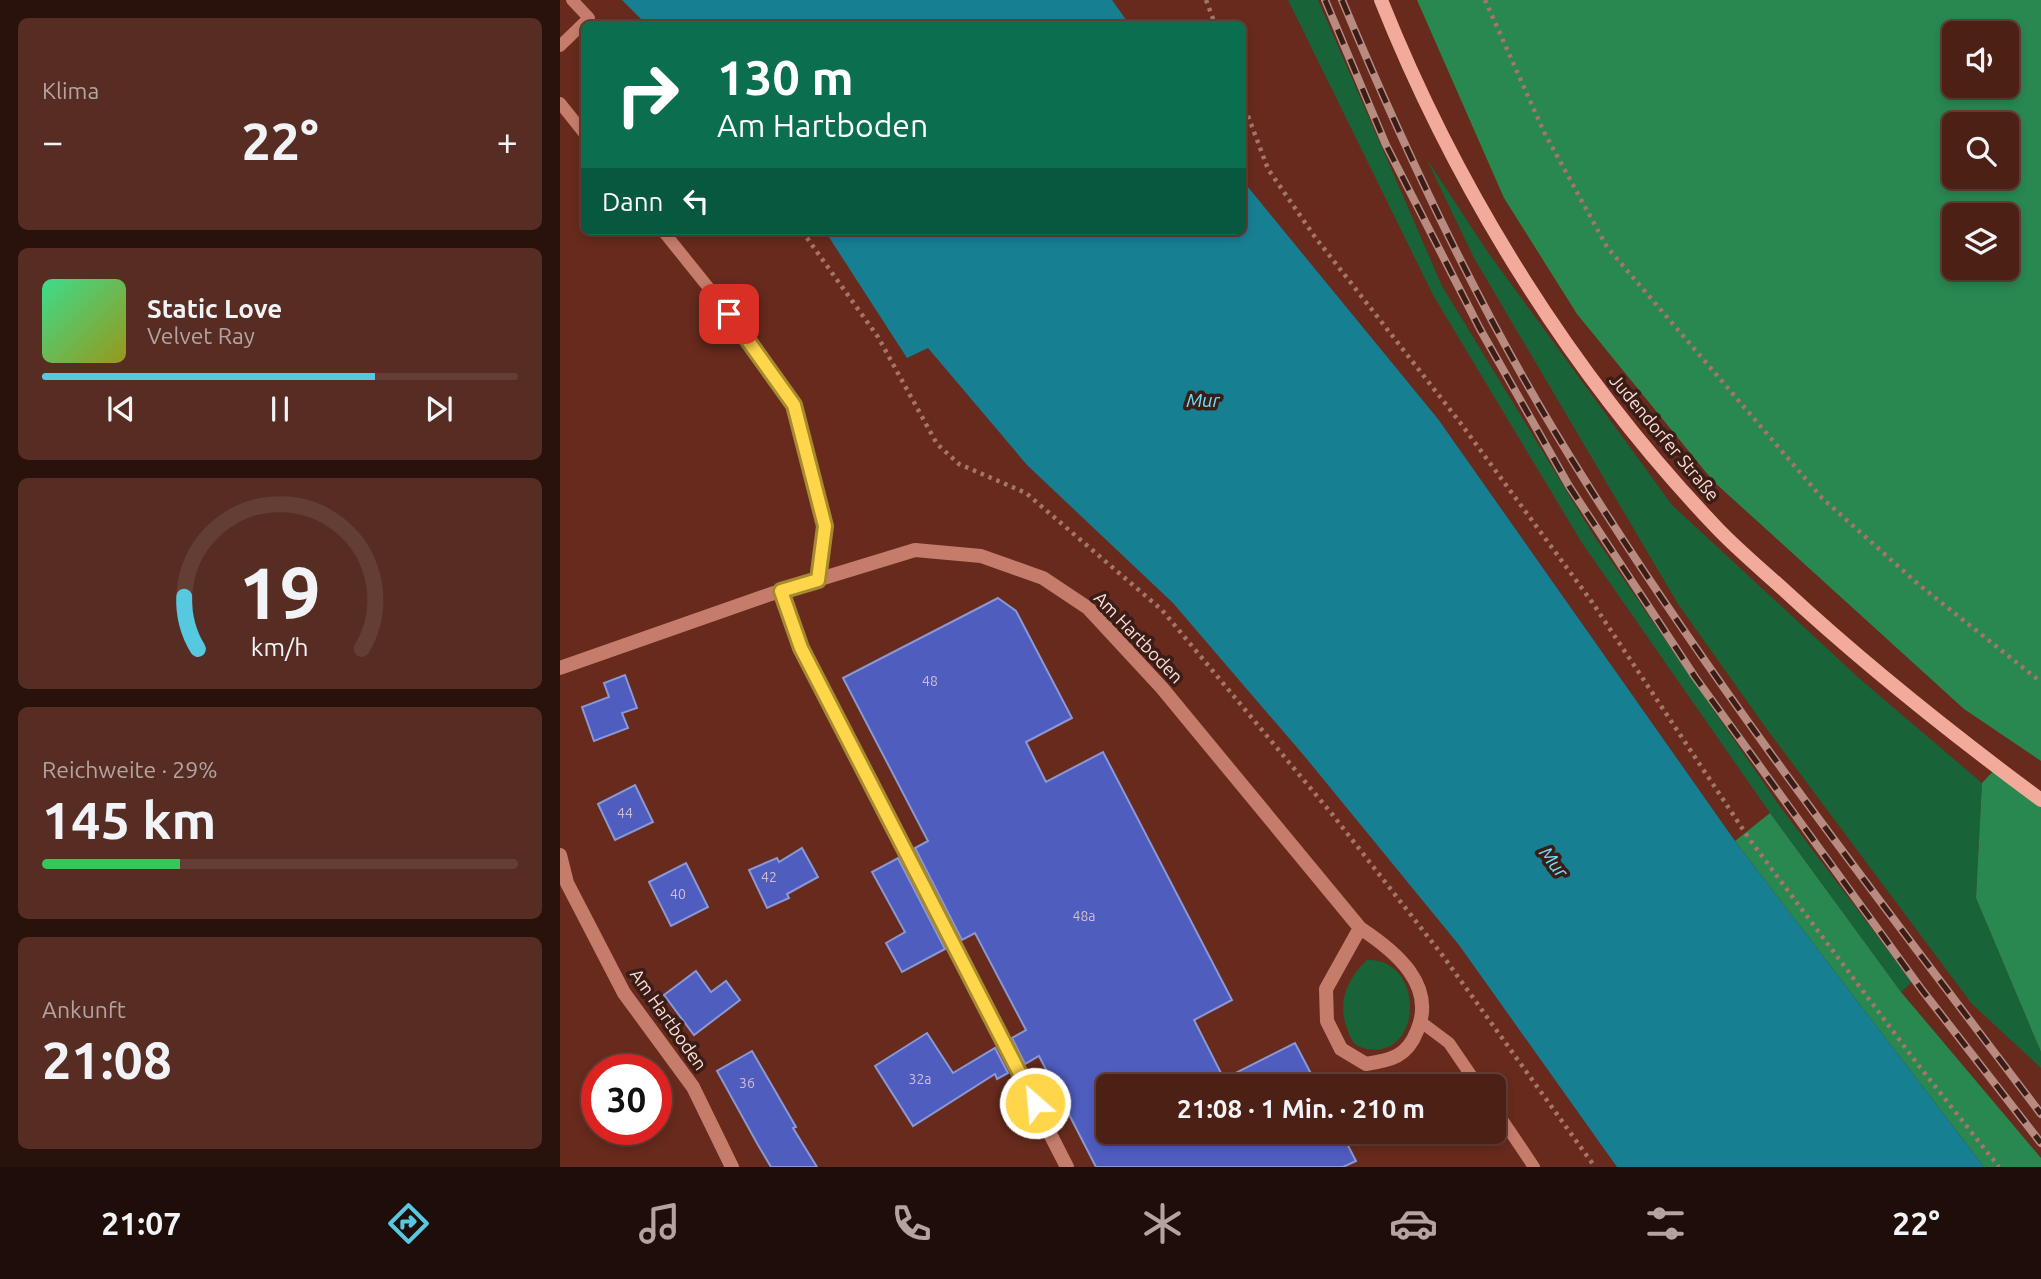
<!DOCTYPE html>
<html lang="de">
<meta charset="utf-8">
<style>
:root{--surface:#4d2016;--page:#572d23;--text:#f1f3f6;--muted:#b3a3a1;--line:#643e35;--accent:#56c9e1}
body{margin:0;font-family:Ubuntu,sans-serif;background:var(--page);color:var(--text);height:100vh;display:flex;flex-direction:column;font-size:26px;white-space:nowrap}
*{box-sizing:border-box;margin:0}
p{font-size:23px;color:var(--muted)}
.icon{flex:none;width:38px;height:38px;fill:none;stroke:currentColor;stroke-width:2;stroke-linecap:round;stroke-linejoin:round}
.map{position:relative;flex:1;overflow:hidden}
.drawer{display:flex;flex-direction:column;gap:18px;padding:18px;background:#2a120c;width:560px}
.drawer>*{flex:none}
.hud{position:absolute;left:21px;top:21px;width:665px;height:214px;border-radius:10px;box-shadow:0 4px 10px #0003,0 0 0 2px var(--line);background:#0b6e4f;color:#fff;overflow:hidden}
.fabs{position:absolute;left:1382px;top:21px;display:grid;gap:14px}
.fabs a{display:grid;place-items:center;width:77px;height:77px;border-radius:10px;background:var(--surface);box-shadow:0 4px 10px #0003,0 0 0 2px var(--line);font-size:35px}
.speed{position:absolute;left:21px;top:1054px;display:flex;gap:14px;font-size:35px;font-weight:700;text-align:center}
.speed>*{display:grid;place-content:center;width:91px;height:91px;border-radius:50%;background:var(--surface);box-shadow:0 4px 10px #0003,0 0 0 2px var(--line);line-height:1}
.speed .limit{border:10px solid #d22;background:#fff;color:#111}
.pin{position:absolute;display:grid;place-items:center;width:60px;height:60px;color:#fff;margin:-30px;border-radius:14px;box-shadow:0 4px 10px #0006}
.me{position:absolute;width:77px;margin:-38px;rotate:333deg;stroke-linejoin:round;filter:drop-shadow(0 0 5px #0008)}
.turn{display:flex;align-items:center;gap:24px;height:147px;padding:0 21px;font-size:32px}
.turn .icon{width:91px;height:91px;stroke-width:2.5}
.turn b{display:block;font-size:49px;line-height:60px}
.then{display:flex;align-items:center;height:66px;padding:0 21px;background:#0003;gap:14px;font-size:26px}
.big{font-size:52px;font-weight:700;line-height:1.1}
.drawer .widget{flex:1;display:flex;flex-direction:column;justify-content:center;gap:10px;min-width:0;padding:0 24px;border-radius:10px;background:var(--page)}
.drawer .dial{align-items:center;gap:0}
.dial svg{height:182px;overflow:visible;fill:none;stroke:var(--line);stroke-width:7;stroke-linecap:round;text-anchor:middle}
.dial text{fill:var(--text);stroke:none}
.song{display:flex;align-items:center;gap:21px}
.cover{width:84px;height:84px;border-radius:10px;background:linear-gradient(135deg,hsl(150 70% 55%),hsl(60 70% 35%))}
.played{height:7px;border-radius:4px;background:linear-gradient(90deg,var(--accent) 70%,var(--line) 70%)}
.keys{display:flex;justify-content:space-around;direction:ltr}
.heat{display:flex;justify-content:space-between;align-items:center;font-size:38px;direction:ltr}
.charge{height:10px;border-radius:5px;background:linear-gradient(90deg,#34c759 29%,var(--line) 0)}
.trip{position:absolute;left:536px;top:1074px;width:410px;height:70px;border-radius:10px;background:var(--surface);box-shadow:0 4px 10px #0003,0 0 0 2px var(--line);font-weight:700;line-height:70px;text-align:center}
.tabs{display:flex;height:112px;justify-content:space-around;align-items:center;background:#1f0d09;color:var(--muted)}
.tabs .icon{width:49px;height:49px}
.tabs .on{color:var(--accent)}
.tabs b{font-size:32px;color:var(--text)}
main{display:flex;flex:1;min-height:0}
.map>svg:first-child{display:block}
.green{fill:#186338}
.forest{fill:#298750;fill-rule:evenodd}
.water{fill:#177f92}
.building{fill:#4f5dbf;stroke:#8a98d5;stroke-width:2}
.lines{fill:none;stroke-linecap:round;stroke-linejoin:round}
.path{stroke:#a5756a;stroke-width:4.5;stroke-dasharray:3.5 5;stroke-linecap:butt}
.lane{stroke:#c57c6b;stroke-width:12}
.street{stroke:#c57c6b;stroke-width:14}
.secondary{stroke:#f2ab9b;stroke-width:14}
.rail-casing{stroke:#b88b81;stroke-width:8}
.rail{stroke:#3a1d17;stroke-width:5;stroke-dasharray:16;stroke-linecap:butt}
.route-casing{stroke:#a68a30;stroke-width:18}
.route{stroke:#ffd54a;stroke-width:12}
.labels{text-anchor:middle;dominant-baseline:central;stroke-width:7;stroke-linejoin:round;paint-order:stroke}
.number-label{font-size:14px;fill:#d2bed0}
.street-label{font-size:18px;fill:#fdded6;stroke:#3a1d17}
.water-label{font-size:19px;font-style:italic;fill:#6ee1fa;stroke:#3a1d17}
</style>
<main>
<section class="drawer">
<div class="widget"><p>Klima</p>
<div class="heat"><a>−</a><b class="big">22°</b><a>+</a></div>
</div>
<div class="widget">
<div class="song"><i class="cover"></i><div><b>Static Love</b><p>Velvet Ray</p></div></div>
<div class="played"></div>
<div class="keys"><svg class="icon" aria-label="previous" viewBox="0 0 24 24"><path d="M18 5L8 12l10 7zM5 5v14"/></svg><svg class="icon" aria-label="pause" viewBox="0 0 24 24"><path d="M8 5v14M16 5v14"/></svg><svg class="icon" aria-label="next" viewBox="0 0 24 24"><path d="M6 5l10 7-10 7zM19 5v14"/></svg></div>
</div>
<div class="widget dial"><svg viewBox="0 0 100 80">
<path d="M14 69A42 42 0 1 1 86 69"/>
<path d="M14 69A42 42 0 0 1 8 46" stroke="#56c9e1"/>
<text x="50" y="56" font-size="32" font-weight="700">19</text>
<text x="50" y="72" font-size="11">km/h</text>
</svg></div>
<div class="widget"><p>Reichweite · 29%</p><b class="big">145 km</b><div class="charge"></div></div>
<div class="widget"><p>Ankunft</p><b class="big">21:08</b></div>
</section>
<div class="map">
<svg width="1481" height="1167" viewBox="0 0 1481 1167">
<rect width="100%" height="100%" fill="#672a1d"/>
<g class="green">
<path d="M728 0H758L882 286 1034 536 1221 808 1352 982 1341 992 1210 813 1022 543 873 295Z"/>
<path d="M866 158 927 251 1112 505 1300 679 1422 783 1416 898 1481 1052V1068L1412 1004 1206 728 1118 604 914 258Z"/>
<path d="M807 960C867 958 863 1064 803 1048 793 1045 790 1038 787 1028 777 1002 787 979 807 960Z"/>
</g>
<g class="forest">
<path d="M857 0H1481V761L1404 709 1153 481 1017 314 944 198ZM1395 33H1447V86H1395ZM1395 124H1447V177H1395ZM1395 215H1447V268H1395Z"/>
<path d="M1437 767 1481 800V1052L1416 898 1422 783Z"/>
<path d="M1210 813 1341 992 1481 1158V1167H1424L1175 841Z"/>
</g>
<g class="water">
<path d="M62 0H552L569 24H86Z"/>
<path d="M683 181 878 419 1175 841 1424 1167H1057L899 945 746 758 613 603 467 465 368 348 347 358 265 231H682Z"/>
</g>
<g class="building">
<path d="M438 598 456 611 512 718 466 742 486 782 543 752 672 1000 634 1020 664 1079 735 1043 758 1087H548V1132H781L796 1161 783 1167H536L479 1056 465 1064 452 1038 466 1030 415 933 402 940 355 848 368 841 283 678Z"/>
<path d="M65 675 77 708 62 713 68 728 34 741 22 707 49 697 44 683Z"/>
<path d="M75 785 93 822 55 840 38 804Z"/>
<path d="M242 848 258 877 227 894 229 898 207 908 189 870 217 858 219 862Z"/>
<path d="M338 858 385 949 342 972 326 943 345 932 312 872Z"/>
<path d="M126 863 148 907 111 926 89 882Z"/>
<path d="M136 971 151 992 166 981 180 1000 134 1035 104 995Z"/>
<path d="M367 1033 393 1073 435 1048 448 1073 437 1079 435 1074 353 1126 315 1066Z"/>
<path d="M192 1051 236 1127 233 1128 257 1167H211L198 1145 157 1071Z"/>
</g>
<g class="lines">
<g class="path">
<path d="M646 0 655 24"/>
<path d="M925 0 984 132 1047 247 1262 498 1358 584 1481 682"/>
<path d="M682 100 708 169 755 237 899 421 1032 602 1190 840 1359 1066 1439 1167"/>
<path d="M242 231 318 337 377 444 399 464 466 493 602 610 772 814 883 956 1035 1167"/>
</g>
<g class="lane">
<path d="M0 46 29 18 12 0"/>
<path d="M0 103 24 133"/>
<path d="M103 231 152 292 234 405 265 526 258 580"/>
<path d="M861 1022 889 1043 919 1087"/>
<path d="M933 1106 974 1167"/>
</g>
<g class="street">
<path d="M221 591 241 647 507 1167"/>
<path d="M0 668 211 594 355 550 421 556 483 578 528 608 602 688 800 928C835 951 877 985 857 1031 847 1057 831 1060 806 1064L781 1049 767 1021 766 989 800 928"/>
<path d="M0 855 7 883 64 993 133 1087 172 1167"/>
</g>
<path class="secondary" d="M821 0C898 193 1014 378 1157 528 1178 550 1201 569 1223 589 1305 665 1392 734 1481 800"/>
<g class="rail-casing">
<g id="rail">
<path d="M765 0 826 145 920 329 1009 486 1135 677 1362 990 1481 1143"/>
<path d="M782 0C851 165 928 328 1024 479 1163 700 1324 906 1481 1114"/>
</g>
</g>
<use href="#rail" class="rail"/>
</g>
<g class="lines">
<g class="route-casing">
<path id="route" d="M169 314 234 405 265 526 258 580 221 591 241 648 475 1103"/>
</g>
<use href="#route" class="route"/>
</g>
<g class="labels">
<g class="number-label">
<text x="370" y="681">48</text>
<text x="65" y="813">44</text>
<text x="209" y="877">42</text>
<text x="118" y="894">40</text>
<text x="524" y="916">48a</text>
<text x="360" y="1079">32a</text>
<text x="187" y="1083">36</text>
</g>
<g class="street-label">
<text transform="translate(1105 437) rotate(50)">Judendorfer Straße</text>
<text transform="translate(579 637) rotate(46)">Am Hartboden</text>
<text transform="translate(109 1019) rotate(55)">Am Hartboden</text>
</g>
<g class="water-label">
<text x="643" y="400">Mur</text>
<text transform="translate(994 862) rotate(52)">Mur</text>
</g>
</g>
</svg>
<div class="fabs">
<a><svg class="icon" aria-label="sound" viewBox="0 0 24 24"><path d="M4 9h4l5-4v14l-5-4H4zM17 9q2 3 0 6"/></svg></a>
<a><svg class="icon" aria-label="search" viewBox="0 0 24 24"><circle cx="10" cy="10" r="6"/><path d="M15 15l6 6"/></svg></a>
<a><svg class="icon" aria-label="layers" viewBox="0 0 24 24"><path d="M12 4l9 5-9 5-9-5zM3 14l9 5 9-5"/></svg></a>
</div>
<div class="speed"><div class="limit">30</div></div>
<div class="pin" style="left:169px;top:314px;background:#d93025"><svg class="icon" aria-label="arrive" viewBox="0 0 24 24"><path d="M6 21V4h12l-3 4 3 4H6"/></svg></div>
<svg class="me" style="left:475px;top:1103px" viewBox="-20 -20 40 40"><circle r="17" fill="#ffd54a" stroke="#fff" stroke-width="3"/><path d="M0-11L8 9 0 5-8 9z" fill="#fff"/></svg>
<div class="trip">21:08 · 1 Min. · 210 m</div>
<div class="hud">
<div class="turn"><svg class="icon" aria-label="right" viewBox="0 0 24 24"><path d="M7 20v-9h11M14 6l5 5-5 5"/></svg><div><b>130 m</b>Am Hartboden</div></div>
<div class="then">Dann<svg class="icon" aria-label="left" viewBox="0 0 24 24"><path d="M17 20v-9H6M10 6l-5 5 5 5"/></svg></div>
</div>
</div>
</main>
<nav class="tabs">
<b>21:07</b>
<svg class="icon on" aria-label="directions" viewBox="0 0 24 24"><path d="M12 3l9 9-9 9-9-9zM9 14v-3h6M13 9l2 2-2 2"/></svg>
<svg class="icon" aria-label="music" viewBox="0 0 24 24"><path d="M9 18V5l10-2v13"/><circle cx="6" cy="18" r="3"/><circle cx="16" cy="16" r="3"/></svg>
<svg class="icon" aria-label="phone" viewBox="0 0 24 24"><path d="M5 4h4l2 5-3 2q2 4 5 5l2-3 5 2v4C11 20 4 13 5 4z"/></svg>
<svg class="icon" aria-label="climate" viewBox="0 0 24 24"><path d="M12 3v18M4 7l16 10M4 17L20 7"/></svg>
<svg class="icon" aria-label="car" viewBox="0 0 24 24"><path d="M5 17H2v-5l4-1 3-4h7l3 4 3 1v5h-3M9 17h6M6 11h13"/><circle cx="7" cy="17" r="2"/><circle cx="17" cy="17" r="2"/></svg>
<svg class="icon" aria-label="filters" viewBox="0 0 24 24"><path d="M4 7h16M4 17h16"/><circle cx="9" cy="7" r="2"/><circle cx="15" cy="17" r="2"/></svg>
<b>22°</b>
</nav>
